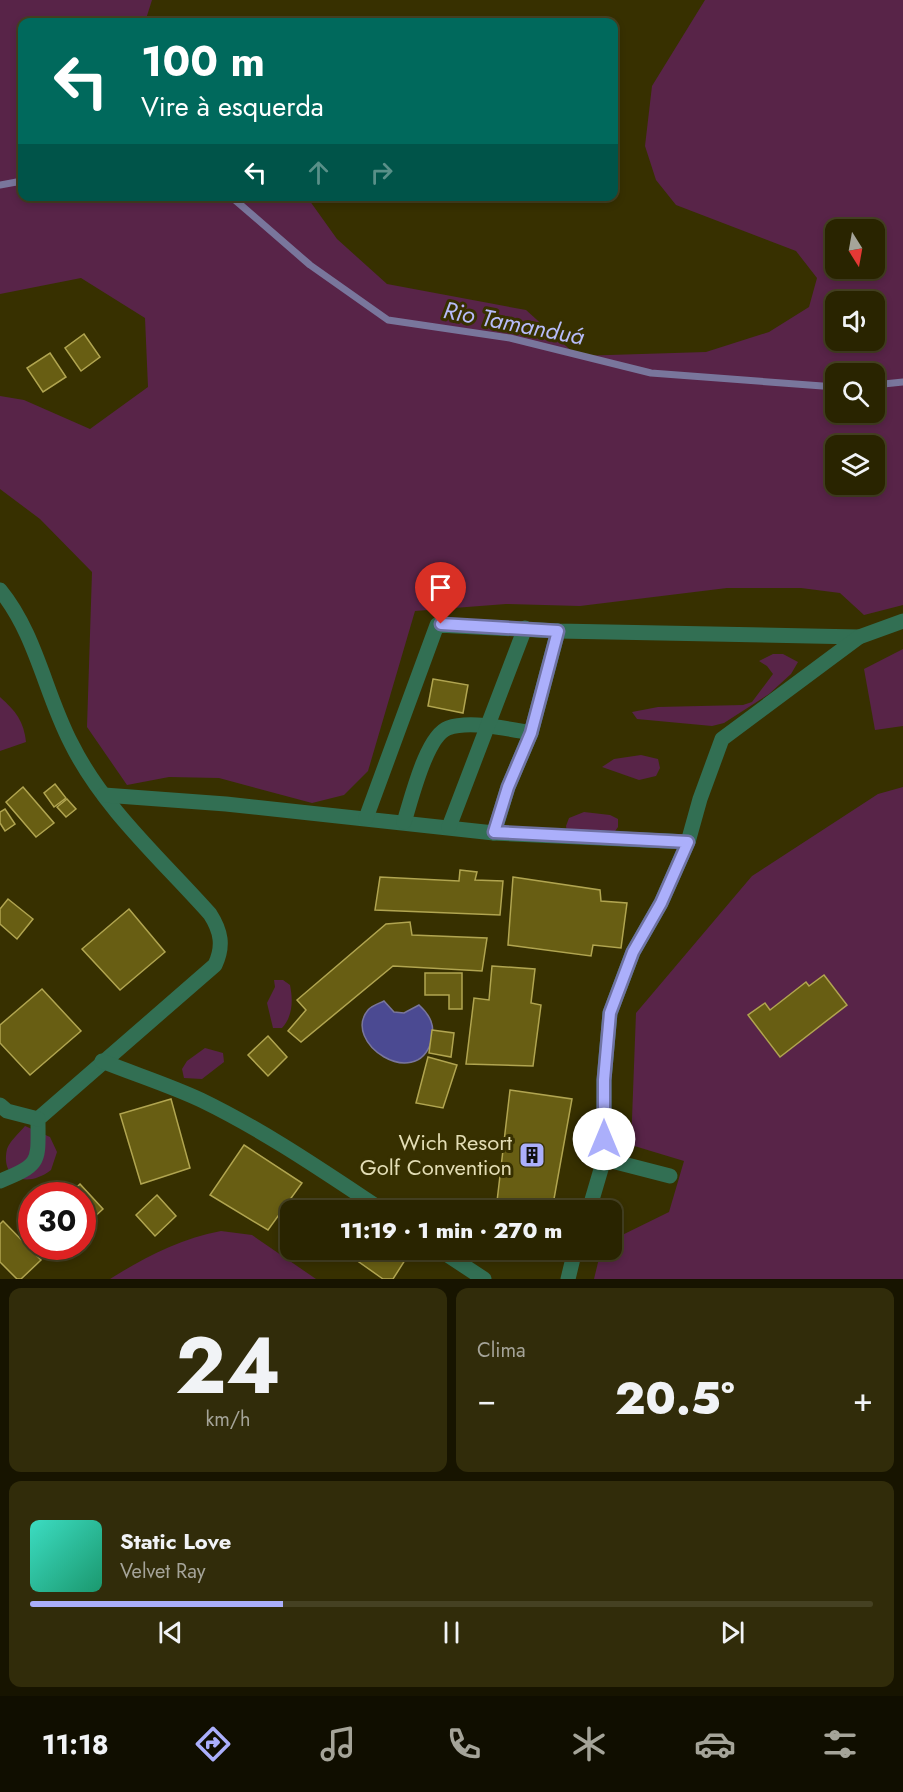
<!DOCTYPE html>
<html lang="pt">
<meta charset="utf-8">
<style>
:root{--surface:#292400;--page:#312c0a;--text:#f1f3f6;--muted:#a5a499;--line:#454122;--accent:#abaffb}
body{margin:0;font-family:Jost,sans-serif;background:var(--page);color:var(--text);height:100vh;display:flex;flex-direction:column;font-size:22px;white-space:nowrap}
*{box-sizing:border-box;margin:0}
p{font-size:20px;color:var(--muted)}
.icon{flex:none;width:33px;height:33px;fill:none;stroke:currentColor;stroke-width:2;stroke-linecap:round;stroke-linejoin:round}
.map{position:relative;height:1279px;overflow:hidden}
.drawer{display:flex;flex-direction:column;gap:9px;padding:9px;background:#171400;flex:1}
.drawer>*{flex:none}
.hud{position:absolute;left:18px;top:18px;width:600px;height:183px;border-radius:12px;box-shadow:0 3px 9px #0003,0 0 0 2px var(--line);background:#00695c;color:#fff;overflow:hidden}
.needle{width:39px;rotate:169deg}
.fabs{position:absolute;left:825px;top:219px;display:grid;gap:12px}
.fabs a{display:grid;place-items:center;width:60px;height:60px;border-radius:12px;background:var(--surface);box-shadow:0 3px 9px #0003,0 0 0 2px var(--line);font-size:30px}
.speed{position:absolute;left:18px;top:1182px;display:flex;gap:12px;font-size:30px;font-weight:700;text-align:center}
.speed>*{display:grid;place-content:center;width:78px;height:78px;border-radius:50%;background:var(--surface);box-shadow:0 3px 9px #0003,0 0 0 2px var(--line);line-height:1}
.speed .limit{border:9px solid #d22;background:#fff;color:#111}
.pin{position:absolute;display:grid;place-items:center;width:51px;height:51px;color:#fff;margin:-62px -26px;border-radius:50% 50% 50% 0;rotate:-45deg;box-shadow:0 0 6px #0007}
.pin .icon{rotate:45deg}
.me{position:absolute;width:66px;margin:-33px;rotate:0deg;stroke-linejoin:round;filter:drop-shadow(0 0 4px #0008)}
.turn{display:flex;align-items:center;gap:21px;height:126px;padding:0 24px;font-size:27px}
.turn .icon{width:78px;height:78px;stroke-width:2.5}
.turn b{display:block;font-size:42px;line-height:51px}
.lanes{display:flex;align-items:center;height:57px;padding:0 24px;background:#0003;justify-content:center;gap:30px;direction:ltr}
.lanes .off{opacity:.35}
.big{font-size:45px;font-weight:800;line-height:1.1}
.drawer .tile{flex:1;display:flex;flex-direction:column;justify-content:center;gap:9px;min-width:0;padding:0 21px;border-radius:12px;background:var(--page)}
.drawer .dial{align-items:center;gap:0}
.dial b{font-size:78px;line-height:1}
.song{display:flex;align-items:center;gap:18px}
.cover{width:72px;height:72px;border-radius:9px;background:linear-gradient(135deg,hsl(170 70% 55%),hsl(160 70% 35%))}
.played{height:6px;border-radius:3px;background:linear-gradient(90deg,var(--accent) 30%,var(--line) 30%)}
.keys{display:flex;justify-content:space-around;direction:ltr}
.heat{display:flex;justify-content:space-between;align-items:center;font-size:33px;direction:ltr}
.drawer .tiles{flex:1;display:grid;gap:9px;grid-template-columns:1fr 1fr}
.tile:last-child{grid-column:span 2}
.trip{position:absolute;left:280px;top:1200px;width:342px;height:60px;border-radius:12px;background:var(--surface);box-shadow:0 3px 9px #0003,0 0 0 2px var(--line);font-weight:800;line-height:60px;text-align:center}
.dock{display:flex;height:96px;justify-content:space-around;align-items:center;background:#100e00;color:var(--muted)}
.dock .icon{width:42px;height:42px}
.dock .active{color:var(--accent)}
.dock b{font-size:27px;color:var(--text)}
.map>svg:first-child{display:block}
.green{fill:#582448;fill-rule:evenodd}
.water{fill:#4b4a92;stroke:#79769c;stroke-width:1.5}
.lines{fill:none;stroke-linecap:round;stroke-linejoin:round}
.stream{stroke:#79769c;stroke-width:7}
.building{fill:#685e13;stroke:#b1a550;stroke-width:1.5}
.minor{stroke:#326f53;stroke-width:15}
.route-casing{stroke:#6f72a3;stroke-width:15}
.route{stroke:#abaffb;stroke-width:10}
.labels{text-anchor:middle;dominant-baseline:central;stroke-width:6;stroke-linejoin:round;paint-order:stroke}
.poi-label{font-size:22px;fill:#e3ddb5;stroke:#373000;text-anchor:end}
.water-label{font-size:24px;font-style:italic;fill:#b7bbf8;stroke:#373000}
</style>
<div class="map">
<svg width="903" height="1279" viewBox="0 0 903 1279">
<rect width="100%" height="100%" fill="#373000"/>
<g class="green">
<path d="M0 0H152L145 22H22V196L307 197 337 239 387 284 526 310 577 356 706 352 769 332 809 307 817 278 796 251 676 205 656 180 645 146 652 86 705 0H903V605L864 615 840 593 801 588H727L580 606 506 604 415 611 368 771 344 795 312 803 219 778 169 777 127 785 87 727 92 572 40 519 0 489V396L24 400 90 429 148 387 145 318 81 278 0 294ZM836 230H874V268H836ZM836 302H874V340H836ZM836 374H874V412H836ZM836 446H874V484H836Z"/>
<path d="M903 649V726L875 730 864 669Z"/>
<path d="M773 654H783L798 662 791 674 769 694 724 723 712 726 637 719 632 712 658 707 743 705 752 702 773 674 767 666 759 661Z"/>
<path d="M0 697C16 711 24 722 26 742L0 751Z"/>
<path d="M641 755 658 759 660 768 656 776 639 780 602 767 614 759Z"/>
<path d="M903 787V1279H594L601 1250H612V1240L669 1212 684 1161 631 1145 636 1013 752 876 878 794Z"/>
<path d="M584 812 610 815 618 819V827L613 834 567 832 566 826 569 818Z"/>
<path d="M274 980H283L290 985C293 1000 293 1016 282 1028H273L267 1003 275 987Z"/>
<path d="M205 1048 223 1053 224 1062 202 1079 184 1078 182 1069 187 1061Z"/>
<path d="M25 1126 50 1137 57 1152 51 1170C28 1188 0 1180 7 1149 10 1141 19 1133 25 1126Z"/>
<path d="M221 1231 252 1235 316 1279H110C145 1257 179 1239 221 1231Z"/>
</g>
<path class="water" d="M384 1001 394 1012 404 1013 419 1005C430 1015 436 1026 431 1042 416 1091 341 1043 368 1010 371 1006 380 1003 384 1001Z"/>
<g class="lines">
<g class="stream">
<path d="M0 185 22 181"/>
<path d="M225 196 235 200 310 265 388 320 510 338 651 373 836 387"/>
<path d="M874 385 903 382"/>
</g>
</g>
<g class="building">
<path d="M84 334 100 357 81 371 65 348Z"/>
<path d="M50 353 66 377 43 392 27 368Z"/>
<path d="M433 679 468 685 463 713 428 706Z"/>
<path d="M55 784 66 798 54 807 44 793Z"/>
<path d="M23 787 54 823 36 837 6 802Z"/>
<path d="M67 799 76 809 66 817 57 807Z"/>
<path d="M5 809 15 824 5 831 0 823V812Z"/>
<path d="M460 870 477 872 475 880 503 881 500 915 375 910 380 877 459 881Z"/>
<path d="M513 877 600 890 601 901 627 903 621 948 593 945 591 956 508 945Z"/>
<path d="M8 899 33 919 17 939 0 924V909Z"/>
<path d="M129 909 165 952 120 990 82 949Z"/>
<path d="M410 922 412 935 487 938 482 971 393 966 301 1042 288 1031 306 1010 297 1000 386 924Z"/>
<path d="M492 966 535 969 531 1003 541 1005 533 1066 466 1064 474 998 489 1000Z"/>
<path d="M425 973H462V1009H449V995H425Z"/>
<path d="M824 975 847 1005 780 1057 748 1015 765 1003 770 1010 806 982 809 986Z"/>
<path d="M42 989 81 1031 30 1075 0 1043V1025Z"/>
<path d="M432 1030 454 1033 451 1057 429 1053Z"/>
<path d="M268 1036 287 1057 268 1076 248 1055Z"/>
<path d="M428 1057 457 1065 443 1108 416 1103Z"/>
<path d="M510 1090 572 1099 552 1210H496Z"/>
<path d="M171 1099 190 1168 141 1184 120 1114Z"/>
<path d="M244 1145 302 1183 268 1230 210 1195Z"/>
<path d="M80 1184 103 1209 82 1228V1196H67Z"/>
<path d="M157 1195 176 1216 155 1236 136 1215Z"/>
<path d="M3 1221 41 1260 21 1279H17L0 1262V1224Z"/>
<path d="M342 1250H397L407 1257 393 1279H383Z"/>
</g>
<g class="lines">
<g class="minor">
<path d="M0 590C36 634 45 693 71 743 103 808 162 860 210 914 221 931 224 946 215 965L38 1119C38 1162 42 1164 0 1181"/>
<path d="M104 795 226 804 494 833 688 842"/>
<path d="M366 818 437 625 558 631 859 637"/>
<path d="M404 822C411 801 426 736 448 728 470 720 509 729 531 733"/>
<path d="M449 827 525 628"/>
<path d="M494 833 508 787 531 733 558 631"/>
<path d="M102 1061C134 1074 169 1085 201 1100 265 1131 323 1171 382 1210"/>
<path d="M0 1105 7 1111 38 1119"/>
<path d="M604 1159 670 1176"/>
<path d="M589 1210 604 1159V1080L610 1013 633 952 661 903 688 842 700 799 722 739 859 637 903 621"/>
<path d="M440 1250 484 1279"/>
<path d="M568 1279 575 1250"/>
</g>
</g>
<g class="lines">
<g class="route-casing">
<path id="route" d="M441 624 558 631 531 733 508 787 494 832 688 842 661 903 633 952 610 1013 604 1080V1139"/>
</g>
<use href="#route" class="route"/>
</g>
<defs>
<g id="building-square" transform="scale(1.35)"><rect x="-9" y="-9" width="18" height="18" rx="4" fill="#abaffb" stroke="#373000"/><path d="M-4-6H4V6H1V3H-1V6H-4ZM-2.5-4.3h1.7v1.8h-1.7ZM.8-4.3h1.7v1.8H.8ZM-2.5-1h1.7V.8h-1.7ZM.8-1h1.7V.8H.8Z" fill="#111"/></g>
</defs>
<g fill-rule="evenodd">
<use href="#building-square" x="532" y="1155"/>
</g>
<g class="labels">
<g class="poi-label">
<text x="512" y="1142">Wich Resort<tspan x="512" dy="25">Golf Convention</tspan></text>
</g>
<g class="water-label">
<text transform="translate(514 323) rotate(11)">Rio Tamanduá</text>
</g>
</g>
</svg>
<div class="fabs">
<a><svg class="needle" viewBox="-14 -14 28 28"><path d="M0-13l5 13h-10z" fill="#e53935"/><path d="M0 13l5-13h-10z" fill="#a5a499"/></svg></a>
<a><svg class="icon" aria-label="sound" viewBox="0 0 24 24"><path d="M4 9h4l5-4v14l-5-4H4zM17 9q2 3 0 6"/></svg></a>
<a><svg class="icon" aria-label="search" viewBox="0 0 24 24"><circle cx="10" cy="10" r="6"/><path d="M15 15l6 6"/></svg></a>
<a><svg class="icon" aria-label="layers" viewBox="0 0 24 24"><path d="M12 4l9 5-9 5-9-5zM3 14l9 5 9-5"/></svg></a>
</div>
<div class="speed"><div class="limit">30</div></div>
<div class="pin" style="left:441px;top:624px;background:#d93025"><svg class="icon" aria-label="arrive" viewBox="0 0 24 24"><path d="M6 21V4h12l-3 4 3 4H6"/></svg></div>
<svg class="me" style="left:604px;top:1139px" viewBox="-20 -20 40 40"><circle r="19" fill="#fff"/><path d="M0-13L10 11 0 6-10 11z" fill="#abaffb"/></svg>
<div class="trip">11:19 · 1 min · 270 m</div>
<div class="hud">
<div class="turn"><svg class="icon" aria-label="left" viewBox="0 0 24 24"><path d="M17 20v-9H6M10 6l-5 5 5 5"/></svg><div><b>100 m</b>Vire à esquerda</div></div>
<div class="lanes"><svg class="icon" aria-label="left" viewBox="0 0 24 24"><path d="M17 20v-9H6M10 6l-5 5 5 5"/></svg><svg class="icon off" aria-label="ahead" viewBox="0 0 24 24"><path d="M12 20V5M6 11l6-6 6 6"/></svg><svg class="icon off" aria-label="right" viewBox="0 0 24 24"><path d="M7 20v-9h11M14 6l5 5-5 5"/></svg></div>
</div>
</div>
<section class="drawer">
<div class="tiles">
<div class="tile dial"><b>24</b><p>km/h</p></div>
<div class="tile"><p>Clima</p>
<div class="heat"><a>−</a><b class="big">20.5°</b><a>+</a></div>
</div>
<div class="tile">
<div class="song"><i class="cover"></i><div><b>Static Love</b><p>Velvet Ray</p></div></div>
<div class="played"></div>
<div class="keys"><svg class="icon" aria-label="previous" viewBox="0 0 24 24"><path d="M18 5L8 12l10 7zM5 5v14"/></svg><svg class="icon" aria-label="pause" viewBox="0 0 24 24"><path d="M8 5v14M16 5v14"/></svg><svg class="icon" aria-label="next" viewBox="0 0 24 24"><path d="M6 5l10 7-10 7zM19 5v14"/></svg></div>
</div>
</div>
</section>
<nav class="dock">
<b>11:18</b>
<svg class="icon active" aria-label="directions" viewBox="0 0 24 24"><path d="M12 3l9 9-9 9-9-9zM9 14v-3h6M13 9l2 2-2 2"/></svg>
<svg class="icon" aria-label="music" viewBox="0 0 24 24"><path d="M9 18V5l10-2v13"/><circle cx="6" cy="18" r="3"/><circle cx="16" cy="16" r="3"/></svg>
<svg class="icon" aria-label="phone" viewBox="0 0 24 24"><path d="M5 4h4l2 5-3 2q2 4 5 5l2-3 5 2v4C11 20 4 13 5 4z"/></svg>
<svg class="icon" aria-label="climate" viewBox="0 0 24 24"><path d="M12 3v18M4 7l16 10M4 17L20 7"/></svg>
<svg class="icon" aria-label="car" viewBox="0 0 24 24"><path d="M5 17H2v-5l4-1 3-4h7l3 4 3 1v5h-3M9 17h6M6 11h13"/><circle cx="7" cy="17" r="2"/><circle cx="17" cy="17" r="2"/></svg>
<svg class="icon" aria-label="filters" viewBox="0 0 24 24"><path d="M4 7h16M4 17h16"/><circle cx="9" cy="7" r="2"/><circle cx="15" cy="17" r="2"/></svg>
</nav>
